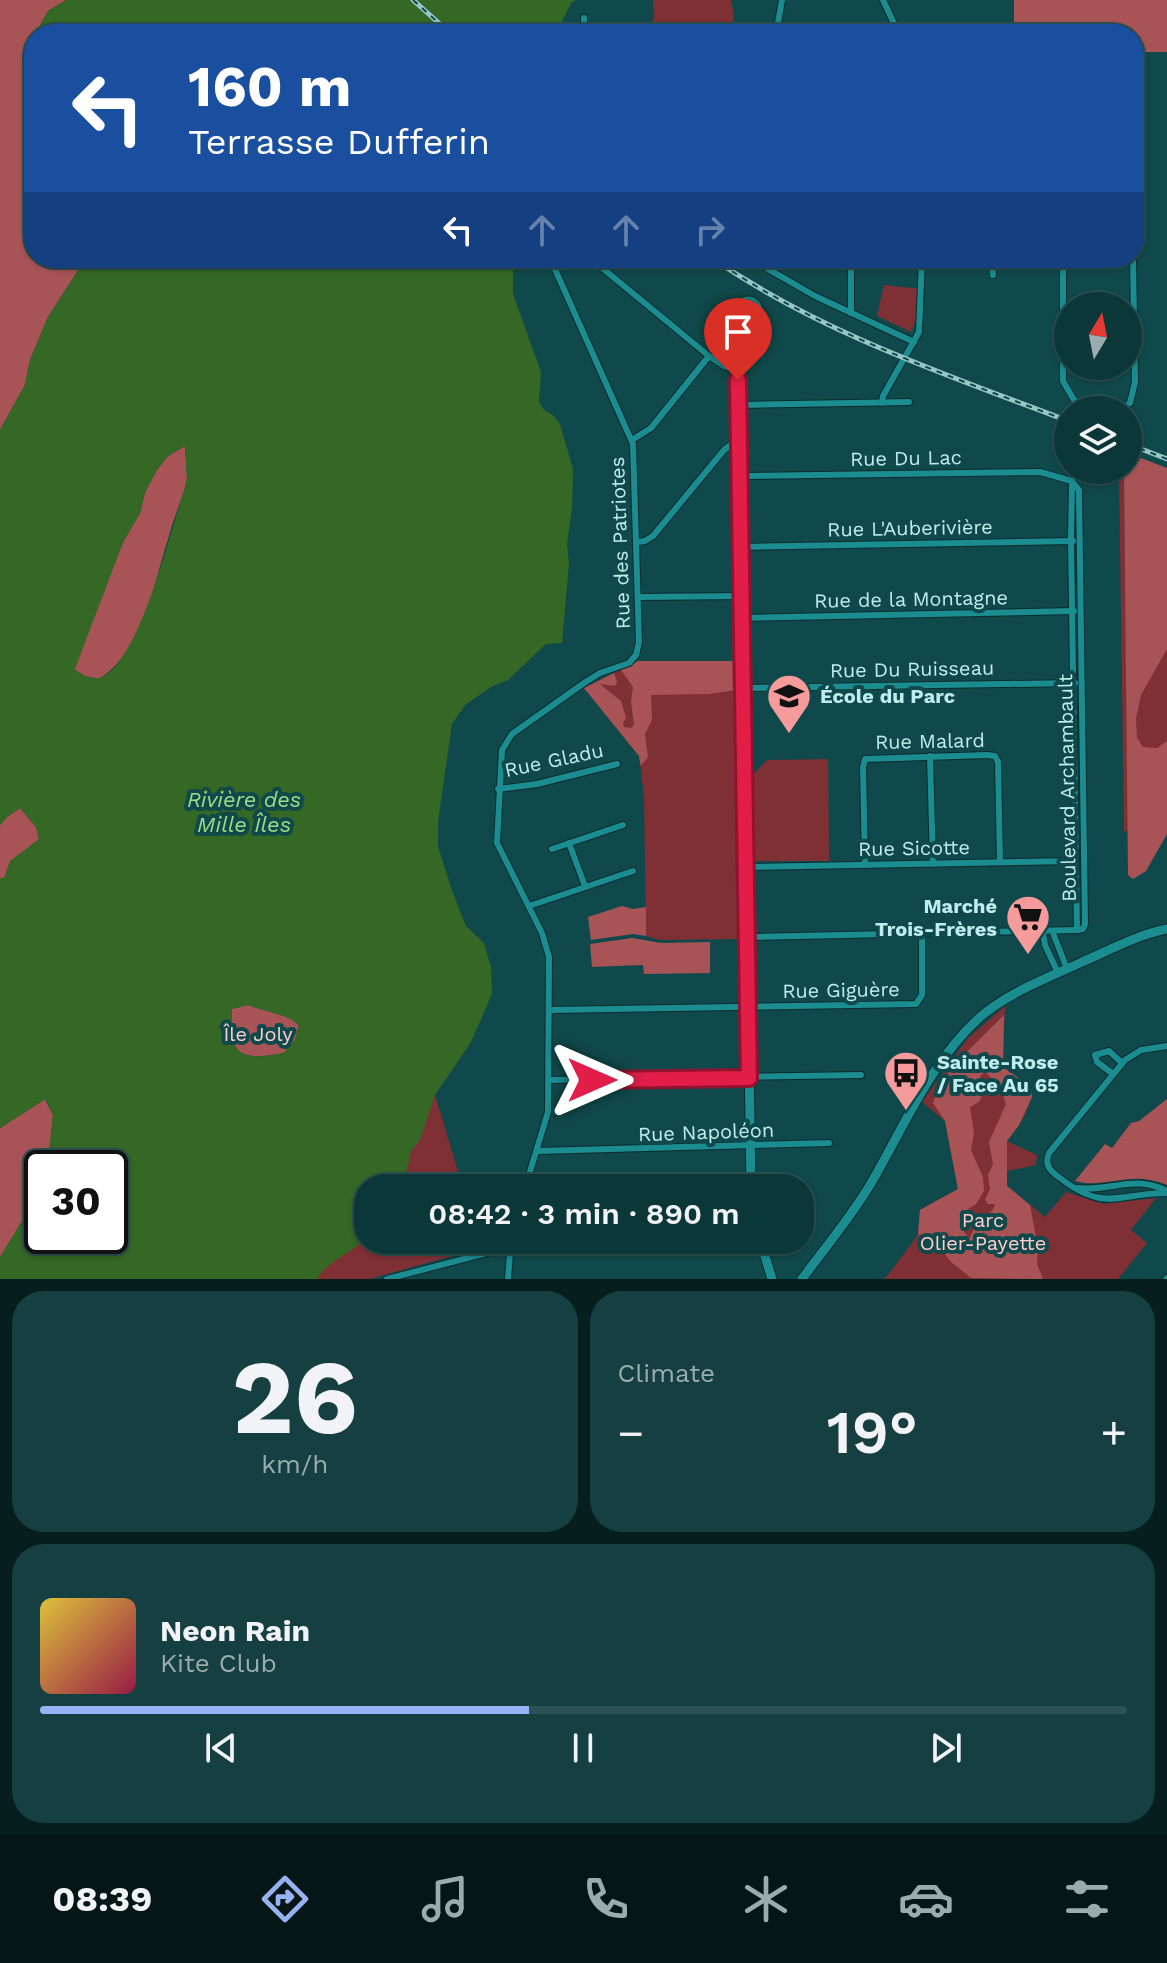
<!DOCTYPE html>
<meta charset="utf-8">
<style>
:root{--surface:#0c3738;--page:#153f40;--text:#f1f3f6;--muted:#9aacae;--line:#2c5153;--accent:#95b2f1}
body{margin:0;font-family:"Work Sans",sans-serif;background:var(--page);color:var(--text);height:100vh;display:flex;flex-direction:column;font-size:30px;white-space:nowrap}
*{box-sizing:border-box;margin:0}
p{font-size:26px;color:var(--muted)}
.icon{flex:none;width:44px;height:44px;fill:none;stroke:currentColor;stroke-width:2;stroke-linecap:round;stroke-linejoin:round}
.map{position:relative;height:1279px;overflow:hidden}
.side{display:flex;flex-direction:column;gap:12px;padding:12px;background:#071e1f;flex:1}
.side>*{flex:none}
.guide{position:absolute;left:24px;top:24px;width:1120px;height:244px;border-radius:32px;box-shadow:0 2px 6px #0004,0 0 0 2px var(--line);background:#1a4fa0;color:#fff;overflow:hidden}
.needle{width:52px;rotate:10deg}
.tools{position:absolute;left:1054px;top:292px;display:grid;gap:16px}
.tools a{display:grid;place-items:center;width:88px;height:88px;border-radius:50%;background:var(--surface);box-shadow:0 2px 6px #0004,0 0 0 2px var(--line);font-size:40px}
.speed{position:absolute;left:24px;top:1150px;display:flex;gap:16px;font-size:40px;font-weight:700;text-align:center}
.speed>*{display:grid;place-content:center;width:104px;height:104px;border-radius:50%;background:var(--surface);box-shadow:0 2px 6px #0004,0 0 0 2px var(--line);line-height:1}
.speed .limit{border:4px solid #111;border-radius:12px;background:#fff;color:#111}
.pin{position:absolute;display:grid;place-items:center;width:68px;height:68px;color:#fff;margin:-82px -34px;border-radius:50% 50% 50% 0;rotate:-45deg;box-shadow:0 0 8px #0007}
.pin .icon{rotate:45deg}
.me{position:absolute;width:88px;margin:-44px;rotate:90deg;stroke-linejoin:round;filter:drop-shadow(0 0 6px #0008)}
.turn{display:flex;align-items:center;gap:28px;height:168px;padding:0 32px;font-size:36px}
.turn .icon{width:104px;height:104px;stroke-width:2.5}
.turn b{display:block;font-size:56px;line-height:68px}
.lanes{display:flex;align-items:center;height:76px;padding:0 32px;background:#0003;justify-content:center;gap:40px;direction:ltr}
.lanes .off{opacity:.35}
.big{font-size:60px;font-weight:600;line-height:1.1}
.side .tile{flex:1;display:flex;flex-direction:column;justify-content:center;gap:12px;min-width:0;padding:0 28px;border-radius:32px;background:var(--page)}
.side .dial{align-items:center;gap:0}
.dial b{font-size:104px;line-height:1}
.song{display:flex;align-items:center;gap:24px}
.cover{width:96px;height:96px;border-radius:12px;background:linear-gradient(135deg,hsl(50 70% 55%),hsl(340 70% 35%))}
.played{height:8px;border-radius:4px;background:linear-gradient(90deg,var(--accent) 45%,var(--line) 45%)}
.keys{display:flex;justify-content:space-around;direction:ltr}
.heat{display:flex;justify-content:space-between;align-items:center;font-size:44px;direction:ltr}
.side .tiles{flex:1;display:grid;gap:12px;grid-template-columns:1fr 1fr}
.tile:last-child{grid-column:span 2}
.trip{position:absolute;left:354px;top:1174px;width:460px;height:80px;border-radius:32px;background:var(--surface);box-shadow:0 2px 6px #0004,0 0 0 2px var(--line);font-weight:600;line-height:80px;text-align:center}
.menu{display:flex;height:128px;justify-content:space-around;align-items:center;background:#051616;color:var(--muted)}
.menu .icon{width:56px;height:56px}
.menu .selected{color:var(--accent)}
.menu b{font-size:36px;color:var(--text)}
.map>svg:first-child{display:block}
.green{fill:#7e3035}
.forest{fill:#a85457;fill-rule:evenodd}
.water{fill:#356725;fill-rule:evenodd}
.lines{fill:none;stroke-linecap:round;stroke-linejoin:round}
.street-casing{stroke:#0c2c2e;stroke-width:8}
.secondary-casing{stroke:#0c2c2e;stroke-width:11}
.street{stroke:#1b8d91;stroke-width:6}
.secondary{stroke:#1b8d91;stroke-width:9}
.rail-casing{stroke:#96c6c8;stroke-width:5}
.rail{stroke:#10494b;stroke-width:2;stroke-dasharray:6;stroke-linecap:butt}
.route-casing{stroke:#92132f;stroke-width:20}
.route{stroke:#e11d48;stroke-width:14}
.labels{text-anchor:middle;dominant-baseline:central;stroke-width:8;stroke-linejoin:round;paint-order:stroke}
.street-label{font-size:20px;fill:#bfecee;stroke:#10494b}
.poi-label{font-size:20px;font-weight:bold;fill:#bfecee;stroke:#10494b;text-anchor:start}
.park-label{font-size:20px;fill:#ffcdcd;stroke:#10494b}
.water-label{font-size:22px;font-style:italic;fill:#98de84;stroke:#10494b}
</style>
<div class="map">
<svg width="1167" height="1279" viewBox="0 0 1167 1279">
<rect width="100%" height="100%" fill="#10494b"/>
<g class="green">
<path d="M653 0H731L734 17 729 34H635L654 20Z"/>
<path d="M884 285 922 289V308L911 332 877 316Z"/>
<path d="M1119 470 1167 478V808L1124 832Z"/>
<path d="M638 661H736L740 939 659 940 646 936 644 796 639 756 584 688Z"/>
<path d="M828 759 829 861H755L752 858 751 777 767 760Z"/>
<path d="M1005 1006 1003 1067 1031 1087C1033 1107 1019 1126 1007 1141L1037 1155 1036 1165 1007 1171V1186L1045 1217 1066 1192 1103 1204 1156 1198 1131 1230 1147 1243 1118 1279H885L918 1235 920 1210 958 1189 945 1121 922 1102 968 1038Z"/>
<path d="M435 1095 463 1188H393Z"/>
<path d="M368 1232V1240H478L481 1248 370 1279H300Z"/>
</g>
<g class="forest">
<path d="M0 0H66L48 11 38 29 41 34H34V258H86L48 317 30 360 25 385 0 430Z"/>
<path d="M1014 0H1167V52H1134V34H968L1014 32Z"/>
<path d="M185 446 187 479 185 488C180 504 173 520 169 536 154 582 143 652 99 679L84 676 74 669 123 542 140 513 145 492 157 470 168 456Z"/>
<path d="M1128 453 1167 468V649L1141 695 1136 718 1137 738 1143 747 1157 748 1167 741V834L1146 871 1133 879 1128 875 1124 470H1128Z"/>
<path d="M638 661H736V690L709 694 651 695 652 720 645 734 648 757 641 766 639 756 584 688 614 673 617 682 615 686 600 684 621 701 626 718 623 723 624 727 631 728 634 725 631 702 633 687 621 670Z"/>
<path d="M20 808 36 827 39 839 4 879 0 878V825L7 817Z"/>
<path d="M622 906 633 909 646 907V936L633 934 591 940 588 917Z"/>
<path d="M632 938 661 943 710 942V973L644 974 643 965 592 967 590 944Z"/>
<path d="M248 1005C265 1012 286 1013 299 1025L295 1040 284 1053C241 1061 228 1057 232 1009Z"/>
<path d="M1004 1015 1003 1067 1031 1087 1032 1097 1019 1125 1007 1141V1186L1030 1205 1038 1248 1037 1264 1043 1279 971 1278 951 1262 929 1234 918 1235 920 1210 958 1189 945 1121 933 1103 937 1091 953 1066ZM986 1073 1000 1087 1006 1104 989 1142 993 1164 988 1175 990 1189 985 1200 988 1204H995C992 1215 986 1214 978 1222 974 1226 973 1233 969 1238L964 1232 968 1209 976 1204 984 1191 983 1177 971 1150 974 1133 970 1107 979 1102 983 1093 978 1082 982 1074Z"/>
<path d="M45 1099 53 1115 49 1161 47 1168H42L41 1192 0 1257V1128Z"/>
<path d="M1167 1099V1185C1128 1169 1106 1190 1075 1181L1105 1144 1112 1148 1131 1123 1139 1121Z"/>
</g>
<g class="water">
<path d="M66 0H576L571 3 556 34H41L38 29 48 11Z"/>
<path d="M86 258H513V294L541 372 539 402 544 410 554 416 560 424 573 469 572 508 567 544 569 563 562 643 546 644 508 680 491 687 465 705 452 724 438 821V846L451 888 466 926 484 943 491 967 492 994 471 1042 435 1095 420 1140 411 1151 403 1188H368V1238C353 1251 324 1264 317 1279H0V1257L42 1188V1236H110V1168H47L53 1115 46 1099 0 1128V878H4L10 861 39 839 36 827 20 808 7 817 0 825V430L25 385 30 360 48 317ZM185 446 187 479 185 488C171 528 140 661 102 677 92 681 82 675 75 669L123 542 140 513 145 492 157 470 168 456ZM248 1005C264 1012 286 1013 299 1025L295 1040 284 1053C241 1061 228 1057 232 1009Z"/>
</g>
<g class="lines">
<g class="street-casing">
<g id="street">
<path d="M883 0 899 34"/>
<path d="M584 34V18"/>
<path d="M776 34 782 0"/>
<path d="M590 258 709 356 724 366 738 370"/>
<path d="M749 258 815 296 914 342"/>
<path d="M992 258 993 275"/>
<path d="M1063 258V381L1074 400 1100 410"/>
<path d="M851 313V258"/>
<path d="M882 403 883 396 919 332 922 258"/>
<path d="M739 405 909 402"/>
<path d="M1121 410 1130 403 1135 382 1133 258"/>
<path d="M632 440 651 428 709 356"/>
<path d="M740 476 1040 472 1072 481"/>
<path d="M1072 481 1079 490 1085 924 1083 929 1077 930"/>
<path d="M1072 481 1071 541 1077 930"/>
<path d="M637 542 645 541 653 536 724 450 732 444 739 443"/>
<path d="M741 547 1073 541"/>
<path d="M638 597 741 596"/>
<path d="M742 618 1074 611"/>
<path d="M743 688 1075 683"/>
<path d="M930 756 933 864"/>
<path d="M498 789 537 784 617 764"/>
<path d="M569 843 585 886"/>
<path d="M552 849 623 825"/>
<path d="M865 865 863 767 865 759 987 755 995 756 998 762 1000 862"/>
<path d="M745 867 1076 861"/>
<path d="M529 906 633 871"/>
<path d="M1043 933 1045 945 1058 973"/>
<path d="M1053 933 1067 969"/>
<path d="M747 937 1077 930"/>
<path d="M550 1010 916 1004 922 995V934"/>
<path d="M1167 1046 1141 1050 1125 1060 1049 1153C1044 1165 1050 1171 1060 1178 1105 1213 1119 1193 1167 1193"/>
<path d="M1113 1074 1097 1062 1095 1055 1109 1051 1122 1063"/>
<path d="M550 1080 861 1075"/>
<path d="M538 1151 829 1143"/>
<path d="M525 1188 548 1112 549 957 542 933 497 843 502 750 512 734 584 683 600 673 629 663 636 655 639 642 633 444 550 258"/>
<path d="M1077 1188C1111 1192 1133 1174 1167 1191"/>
<path d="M800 1210H801"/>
<path d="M387 1279 510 1247"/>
<path d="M508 1279 511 1240"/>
<path d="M1166 1279 1167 1278"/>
</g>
</g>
<g class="secondary-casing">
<g id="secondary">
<circle cx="748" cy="311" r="10"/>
<path d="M743 319 738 333 751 1188"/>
<path d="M760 1240 772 1279"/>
<path d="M802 1279C825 1248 850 1218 870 1185 903 1129 930 1062 980 1017 1009 992 1048 978 1082 962 1110 950 1137 935 1167 929"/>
</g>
</g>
<use href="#street" class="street"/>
<use href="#secondary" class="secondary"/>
<g class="rail-casing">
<g id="rail">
<path d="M413 0 451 34"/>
<path d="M712 258C821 333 945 374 1068 421"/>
<path d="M1128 444 1167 459"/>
</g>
</g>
<use href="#rail" class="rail"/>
</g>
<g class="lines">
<g class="route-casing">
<path id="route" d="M592 1080 749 1078 738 380"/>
</g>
<use href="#route" class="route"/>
</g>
<defs>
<g id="school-pin" transform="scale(2.3)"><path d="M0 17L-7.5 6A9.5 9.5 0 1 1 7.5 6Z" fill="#f59b9c" stroke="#10494b"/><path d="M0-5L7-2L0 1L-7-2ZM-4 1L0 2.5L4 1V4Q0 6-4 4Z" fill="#111"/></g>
<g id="supermarket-pin" transform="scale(2.3)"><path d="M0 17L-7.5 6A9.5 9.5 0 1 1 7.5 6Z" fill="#f59b9c" stroke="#10494b"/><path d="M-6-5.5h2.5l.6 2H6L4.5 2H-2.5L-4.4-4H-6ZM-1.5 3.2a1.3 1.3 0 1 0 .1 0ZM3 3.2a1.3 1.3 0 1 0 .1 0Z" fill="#111"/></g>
<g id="bus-pin" transform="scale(2.3)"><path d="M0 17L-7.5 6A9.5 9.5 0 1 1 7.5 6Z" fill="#f59b9c" stroke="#10494b"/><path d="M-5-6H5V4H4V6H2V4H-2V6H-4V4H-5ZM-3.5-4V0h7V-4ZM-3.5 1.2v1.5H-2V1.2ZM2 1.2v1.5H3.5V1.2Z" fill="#111"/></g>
</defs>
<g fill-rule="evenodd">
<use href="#school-pin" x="789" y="696"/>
<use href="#supermarket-pin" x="1028" y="917"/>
<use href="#bus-pin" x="906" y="1073"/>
</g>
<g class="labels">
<g class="street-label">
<text transform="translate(906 458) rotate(-1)">Rue Du Lac</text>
<text transform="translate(910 528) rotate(-1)">Rue L'Auberivière</text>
<text transform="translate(620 543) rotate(-92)">Rue des Patriotes</text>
<text transform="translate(911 599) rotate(-1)">Rue de la Montagne</text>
<text transform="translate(912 669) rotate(-1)">Rue Du Ruisseau</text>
<text transform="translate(930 741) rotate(-1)">Rue Malard</text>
<text transform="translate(554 760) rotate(-12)">Rue Gladu</text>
<text transform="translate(1067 788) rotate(-91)">Boulevard Archambault</text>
<text transform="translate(914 848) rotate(-1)">Rue Sicotte</text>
<text transform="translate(841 990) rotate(-1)">Rue Giguère</text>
<text transform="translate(706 1132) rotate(-2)">Rue Napoléon</text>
</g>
<g class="poi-label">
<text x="820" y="696">École du Parc</text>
<text x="997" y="906" text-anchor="end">Marché<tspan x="997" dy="23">Trois-Frères</tspan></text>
<text x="937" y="1062">Sainte-Rose<tspan x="937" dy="23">/ Face Au 65</tspan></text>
</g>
<g class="park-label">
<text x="258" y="1034">Île Joly</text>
<text x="983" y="1220">Parc<tspan x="983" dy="23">Olier-Payette</tspan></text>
</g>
<g class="water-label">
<text x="244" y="799">Rivière des<tspan x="244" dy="25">Mille Îles</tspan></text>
</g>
</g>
</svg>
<div class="tools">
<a><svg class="needle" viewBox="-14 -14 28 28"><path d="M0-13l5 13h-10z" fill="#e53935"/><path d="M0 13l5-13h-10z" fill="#9aacae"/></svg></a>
<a><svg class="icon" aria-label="layers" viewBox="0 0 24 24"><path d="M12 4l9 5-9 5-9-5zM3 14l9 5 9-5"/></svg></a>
</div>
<div class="speed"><div class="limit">30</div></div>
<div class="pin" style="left:738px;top:380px;background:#d93025"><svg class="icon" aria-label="arrive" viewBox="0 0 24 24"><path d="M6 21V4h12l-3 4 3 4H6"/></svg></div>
<svg class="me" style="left:592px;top:1080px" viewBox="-20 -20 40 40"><path d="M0-17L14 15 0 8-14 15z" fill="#e11d48" stroke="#fff" stroke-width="4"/></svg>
<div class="trip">08:42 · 3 min · 890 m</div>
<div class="guide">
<div class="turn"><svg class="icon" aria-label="left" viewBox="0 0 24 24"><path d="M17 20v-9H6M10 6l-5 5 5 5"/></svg><div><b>160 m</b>Terrasse Dufferin</div></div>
<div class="lanes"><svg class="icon" aria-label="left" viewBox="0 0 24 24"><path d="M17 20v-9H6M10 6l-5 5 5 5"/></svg><svg class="icon off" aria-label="ahead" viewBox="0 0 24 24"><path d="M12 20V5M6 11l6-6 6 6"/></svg><svg class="icon off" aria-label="ahead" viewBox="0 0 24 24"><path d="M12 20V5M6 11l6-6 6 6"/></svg><svg class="icon off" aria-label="right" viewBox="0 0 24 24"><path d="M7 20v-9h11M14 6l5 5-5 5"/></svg></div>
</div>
</div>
<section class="side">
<div class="tiles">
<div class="tile dial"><b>26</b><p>km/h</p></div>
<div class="tile"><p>Climate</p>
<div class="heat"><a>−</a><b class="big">19°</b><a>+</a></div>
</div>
<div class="tile">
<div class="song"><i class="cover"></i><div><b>Neon Rain</b><p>Kite Club</p></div></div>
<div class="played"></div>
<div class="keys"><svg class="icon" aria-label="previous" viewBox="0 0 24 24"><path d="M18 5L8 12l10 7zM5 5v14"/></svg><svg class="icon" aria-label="pause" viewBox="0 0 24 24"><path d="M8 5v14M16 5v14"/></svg><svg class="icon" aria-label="next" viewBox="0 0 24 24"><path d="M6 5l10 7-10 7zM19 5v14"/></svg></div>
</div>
</div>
</section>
<nav class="menu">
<b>08:39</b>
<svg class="icon selected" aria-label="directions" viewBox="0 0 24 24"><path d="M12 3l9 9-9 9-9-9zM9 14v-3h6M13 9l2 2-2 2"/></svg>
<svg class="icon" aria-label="music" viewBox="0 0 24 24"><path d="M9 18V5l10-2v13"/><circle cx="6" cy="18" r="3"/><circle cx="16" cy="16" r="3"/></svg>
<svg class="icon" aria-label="phone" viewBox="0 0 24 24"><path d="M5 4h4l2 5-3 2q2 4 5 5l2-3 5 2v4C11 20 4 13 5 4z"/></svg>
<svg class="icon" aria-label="climate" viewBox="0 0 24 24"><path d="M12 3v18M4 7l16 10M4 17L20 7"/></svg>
<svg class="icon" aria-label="car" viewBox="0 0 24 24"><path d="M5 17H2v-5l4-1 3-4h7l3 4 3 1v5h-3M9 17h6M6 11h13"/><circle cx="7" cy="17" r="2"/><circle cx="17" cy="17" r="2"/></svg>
<svg class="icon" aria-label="filters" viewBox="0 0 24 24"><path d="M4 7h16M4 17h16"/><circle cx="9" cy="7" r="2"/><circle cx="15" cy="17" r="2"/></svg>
</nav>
